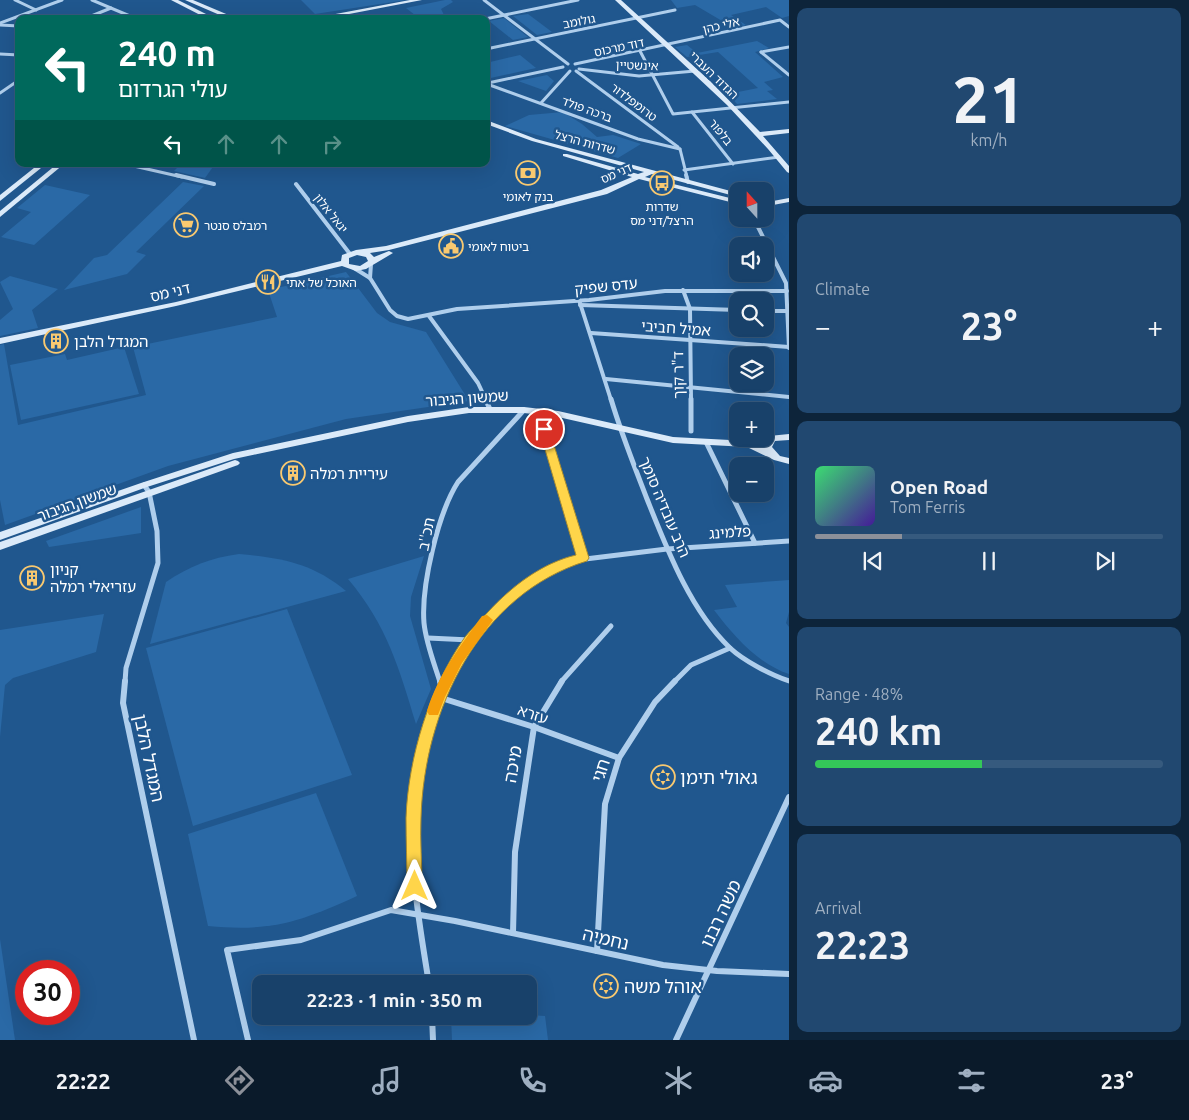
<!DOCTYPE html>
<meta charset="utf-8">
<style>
:root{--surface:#18416a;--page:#214870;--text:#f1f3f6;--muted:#9fafc1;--line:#365a7e;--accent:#8c9099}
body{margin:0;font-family:Ubuntu,"Noto Sans Hebrew",sans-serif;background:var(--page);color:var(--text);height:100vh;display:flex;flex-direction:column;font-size:19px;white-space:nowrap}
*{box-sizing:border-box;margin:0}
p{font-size:16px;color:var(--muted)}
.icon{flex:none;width:28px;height:28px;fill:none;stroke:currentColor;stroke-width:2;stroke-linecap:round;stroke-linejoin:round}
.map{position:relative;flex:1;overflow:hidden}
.drawer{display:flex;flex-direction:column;gap:8px;padding:8px;background:#0d243a;width:400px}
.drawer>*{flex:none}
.hud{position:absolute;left:15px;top:15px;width:475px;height:152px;border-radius:10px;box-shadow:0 5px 20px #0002,0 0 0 1px var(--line);background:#00695c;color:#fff;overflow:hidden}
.needle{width:32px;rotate:339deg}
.controls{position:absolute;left:729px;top:182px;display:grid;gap:10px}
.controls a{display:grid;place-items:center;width:45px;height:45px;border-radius:10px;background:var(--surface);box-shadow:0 5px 20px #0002,0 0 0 1px var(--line);font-size:25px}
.speed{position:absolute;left:15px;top:960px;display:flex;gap:10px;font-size:25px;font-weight:700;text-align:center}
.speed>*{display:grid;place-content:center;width:65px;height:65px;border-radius:50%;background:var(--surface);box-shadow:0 5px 20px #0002,0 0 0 1px var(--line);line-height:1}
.speed .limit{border:8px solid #d22;background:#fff;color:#111}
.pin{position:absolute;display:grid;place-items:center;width:42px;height:42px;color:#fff;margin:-21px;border:2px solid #fff;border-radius:50%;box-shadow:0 1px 5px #0007}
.me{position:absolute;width:55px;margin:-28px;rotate:0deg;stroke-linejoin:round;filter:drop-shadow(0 0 4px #0008)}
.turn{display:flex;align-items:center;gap:18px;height:105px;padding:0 20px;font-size:22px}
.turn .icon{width:65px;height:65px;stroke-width:2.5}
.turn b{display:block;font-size:35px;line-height:42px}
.lanes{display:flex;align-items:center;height:48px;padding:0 20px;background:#0003;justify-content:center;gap:25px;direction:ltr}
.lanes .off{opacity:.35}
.big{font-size:38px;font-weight:600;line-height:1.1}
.drawer .card{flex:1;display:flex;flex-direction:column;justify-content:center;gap:8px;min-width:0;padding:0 18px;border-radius:10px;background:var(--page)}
.drawer .dial{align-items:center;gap:0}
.dial b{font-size:65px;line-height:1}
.song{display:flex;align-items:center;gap:15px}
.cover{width:60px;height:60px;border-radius:8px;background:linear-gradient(135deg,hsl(140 70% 55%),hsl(260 70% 35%))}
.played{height:5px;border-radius:2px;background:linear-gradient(90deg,var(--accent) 25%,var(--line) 25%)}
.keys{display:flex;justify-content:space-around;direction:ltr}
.heat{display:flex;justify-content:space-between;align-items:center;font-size:28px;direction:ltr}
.charge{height:8px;border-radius:4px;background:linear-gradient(90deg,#34c759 48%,var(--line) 0)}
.trip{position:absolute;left:252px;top:975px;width:285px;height:50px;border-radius:10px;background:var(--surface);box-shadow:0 5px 20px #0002,0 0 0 1px var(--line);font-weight:600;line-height:50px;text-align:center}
.dock{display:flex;height:80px;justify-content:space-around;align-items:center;background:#0a1a2a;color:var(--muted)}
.dock .icon{width:35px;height:35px}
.dock .active{color:var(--accent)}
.dock b{font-size:22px;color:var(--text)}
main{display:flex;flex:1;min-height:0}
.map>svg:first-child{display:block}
.green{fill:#2a69a6}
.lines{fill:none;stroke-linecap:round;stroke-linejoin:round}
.street-far3{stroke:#afceec;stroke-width:3}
.street-far2{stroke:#afceec;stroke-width:4}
.street-far1{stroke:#afceec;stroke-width:5}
.street{stroke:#afceec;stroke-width:6}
.secondary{fill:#dbeaf9;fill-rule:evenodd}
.route{fill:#ffd54a;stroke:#a68a30}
.slow{fill:#f59e0b}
.labels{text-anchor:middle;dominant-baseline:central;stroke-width:5;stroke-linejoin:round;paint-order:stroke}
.far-street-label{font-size:12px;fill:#fff;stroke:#20578e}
.far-poi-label{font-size:12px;fill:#fff;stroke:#20578e;text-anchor:start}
.street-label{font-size:15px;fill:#fff;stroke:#20578e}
.poi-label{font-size:15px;fill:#fff;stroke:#20578e;text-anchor:start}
.near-street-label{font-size:18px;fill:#fff;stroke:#20578e}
.near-poi-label{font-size:18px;fill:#fff;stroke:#20578e;text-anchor:start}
</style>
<main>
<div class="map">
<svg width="789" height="1040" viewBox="0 0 789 1040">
<rect width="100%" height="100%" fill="#20578e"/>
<g class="green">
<path d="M301 0H406L315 14Z"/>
<path d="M445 0H451L453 2 441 9 446 19H420L406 8Z"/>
<path d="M671 0H789V16L782 18 766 7 731 15 746 25 734 28 695 5 677 8Z"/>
<path d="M528 14 552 32 537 35 513 16Z"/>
<path d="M504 18 528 37 513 40 489 21Z"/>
<path d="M757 41 769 48 755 52 783 77 764 82 773 90 767 91 777 99 737 104 728 94 758 88 718 52 687 57 675 47 687 45 697 53Z"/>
<path d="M520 55 536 68 486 79V63Z"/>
<path d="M547 75 554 81 546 91 518 81Z"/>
<path d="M563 112 582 124 597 137 613 135 641 144 618 158 505 126 529 115Z"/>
<path d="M181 164H215L205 178 174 171Z"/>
<path d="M183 182 204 186 136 252 146 255 127 274 64 290 94 258 107 255Z"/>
<path d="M45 185 90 195 34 245 1 237 31 212 17 208Z"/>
<path d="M346 272 377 313 390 322 426 332 469 401 346 419 168 466 5 525 0 500V345L4 344 18 425 146 395 133 347 277 317 268 290Z"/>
<path d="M10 276 58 289 32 310 38 328 0 336V320L13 309 0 282Z"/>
<path d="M124 347 139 394 21 420 10 365 65 354 67 360Z"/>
<path d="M141 507V533L49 547 46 541Z"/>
<path d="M239 554C282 558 312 563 346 591L150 644 166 582C190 566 210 558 239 554Z"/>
<path d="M424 556 411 597 410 616 431 689 416 724C399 668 387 625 348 579Z"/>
<path d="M789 580V612L786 623 789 627V674C758 664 733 635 714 610L737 607 725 585Z"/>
<path d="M287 609 352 775 193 826 146 648Z"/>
<path d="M104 614 96 652 13 678 5 685 0 737V630Z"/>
<path d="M316 793 357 896C300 922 271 932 208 926L188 834Z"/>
<path d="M0 939 15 1040H0Z"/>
<path d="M529 1015 545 1016 548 1040H452L451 1016Z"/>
</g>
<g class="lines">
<g class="street-far3">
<path d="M15 0 36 10"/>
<path d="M92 0 137 19"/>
<path d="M484 0 568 64"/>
<path d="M84 19 111 8"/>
<path d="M485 19 578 0"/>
<path d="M0 23 62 0"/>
<path d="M0 25 19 26"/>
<path d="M486 49 675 10"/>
<path d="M640 51 673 114 789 102"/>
<path d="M761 52 789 75"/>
<path d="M761 52 789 47"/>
<path d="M0 54 19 55"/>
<path d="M575 64 780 20 789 27"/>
<path d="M579 69 639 76 695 71"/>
<path d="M576 71 678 147"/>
<path d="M488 83 563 67"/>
<path d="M487 84 638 139 680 149"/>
<path d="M0 93 19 80"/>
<path d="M541 103 570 71"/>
<path d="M692 112 733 164"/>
<path d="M680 149 687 177"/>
<path d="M125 164 182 177"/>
<path d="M684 170 779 157"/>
</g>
<g class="street-far2">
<path d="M176 175 214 184"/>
<path d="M686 175 688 182"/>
<path d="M296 184 350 254"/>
<path d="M754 219 786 283 789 348"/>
<path d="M371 264 370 278 390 310 397 316 408 319 457 309 589 300 665 291H787"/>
<path d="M354 268 370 278"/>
<path d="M683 290 690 309 691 400"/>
<path d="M579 300 611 400"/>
<path d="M580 305 738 310"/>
<path d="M765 311H787"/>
<path d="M429 316 478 383 486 400"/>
<path d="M591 333 789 347"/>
<path d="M606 379 789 397"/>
</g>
<g class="street-far1">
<path d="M485 399 490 409"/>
<path d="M611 399C621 433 634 465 647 499 667 549 690 610 730 648 744 661 771 675 789 681"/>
<path d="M691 399V431"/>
<path d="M538 411 583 558"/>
<path d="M706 442 755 543"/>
<path d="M428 638 470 640"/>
<path d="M125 682 126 668 158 563 157 531 149 492 144 485"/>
<path d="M440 682C434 663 426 643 424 623 421 586 438 513 458 482L524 410"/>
<path d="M445 682 457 659 487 619 530 581 569 561 667 549 789 541"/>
<path d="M561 682 611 626"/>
<path d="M674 682 691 665 730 648"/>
</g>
<g class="street">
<path d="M125 681 123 703 194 1040"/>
<path d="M440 681 442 689"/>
<path d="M438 697 534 727 619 758"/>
<path d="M513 933 515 852 534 727 562 681"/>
<path d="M597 951 605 804 619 758 655 702 675 681"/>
<path d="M429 984C424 952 418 919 415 886 410 819 416 742 446 681"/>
<path d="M432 1016 433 1040"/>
<path d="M248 1040 227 950 301 940 391 910 455 921 663 965 717 971 789 974"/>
<path d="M676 1040 789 797"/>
</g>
<g class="secondary">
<path d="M171 0H178L216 19H208Z"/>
<path d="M185 0H193L238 19H229Z"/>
<path d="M410 0H422L323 19H309Z"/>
<path d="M615 0H621L710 81 760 132 789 129V133L763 136 789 166V173L787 172 768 149 727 105Z"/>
<path d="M486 120 536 139 738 193V197L652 174 645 177 738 200V204L639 179 607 194 389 250 370 253 374 257 389 251 393 253 366 269 356 271 342 266 176 306 0 344V338L176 302 341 261 342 255 356 250 386 246 601 190 632 177 563 156V154H567L638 174 644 172 532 141 486 124ZM357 255 366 257 368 261 360 266 349 264V258Z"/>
<path d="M39 164H46L0 201V195Z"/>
<path d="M57 164H64L0 217V211Z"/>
<path d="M789 198V202L773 205 765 203V199L773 201Z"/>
<path d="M469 407H524L558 411 673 437 749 441 763 447 769 436 789 434V440L775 441 772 447 780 456 789 458V464L774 460 747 447 673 443 558 417 524 413H469L408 422 234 459 147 487 0 540V532L141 483 233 453 408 416Z"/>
<path d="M235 460 238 461 240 463 238 465 0 550V542Z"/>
</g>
</g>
<path class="route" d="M544 426 549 429 589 558 587 561C479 594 424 710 421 818 420 841 422 864 422 886L420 891 415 894 409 891 407 886C407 864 406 841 406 818 408 758 430 686 465 637 472 628 481 620 488 612 512 586 542 563 576 555L539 429Z"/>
<path class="slow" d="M487 615 493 620 462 663 445 697 438 715H429L427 711C438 675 460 646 482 616Z"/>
<defs>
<g id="bank-ring" transform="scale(1.25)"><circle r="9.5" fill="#20578e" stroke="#f9c970" stroke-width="1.5"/><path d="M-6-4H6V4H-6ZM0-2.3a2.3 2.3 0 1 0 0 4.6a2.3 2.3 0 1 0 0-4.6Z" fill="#f9c970"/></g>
<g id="bus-ring" transform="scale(1.25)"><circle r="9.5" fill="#20578e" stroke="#f9c970" stroke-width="1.5"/><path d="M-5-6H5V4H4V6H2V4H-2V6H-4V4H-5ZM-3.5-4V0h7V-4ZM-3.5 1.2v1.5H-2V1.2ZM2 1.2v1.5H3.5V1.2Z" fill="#f9c970"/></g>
<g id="supermarket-ring" transform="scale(1.25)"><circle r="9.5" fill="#20578e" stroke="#f9c970" stroke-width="1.5"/><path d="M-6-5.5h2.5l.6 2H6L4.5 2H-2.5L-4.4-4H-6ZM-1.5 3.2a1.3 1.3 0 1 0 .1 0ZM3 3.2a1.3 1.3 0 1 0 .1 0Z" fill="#f9c970"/></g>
<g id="civic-ring" transform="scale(1.25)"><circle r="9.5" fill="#20578e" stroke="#f9c970" stroke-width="1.5"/><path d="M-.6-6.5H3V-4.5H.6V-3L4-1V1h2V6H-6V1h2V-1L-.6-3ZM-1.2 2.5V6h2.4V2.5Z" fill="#f9c970"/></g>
<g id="restaurant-ring" transform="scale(1.25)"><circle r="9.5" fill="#20578e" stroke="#f9c970" stroke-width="1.5"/><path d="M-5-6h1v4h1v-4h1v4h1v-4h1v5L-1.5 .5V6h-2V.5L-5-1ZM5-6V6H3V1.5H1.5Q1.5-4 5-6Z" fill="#f9c970"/></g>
<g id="building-ring" transform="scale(1.25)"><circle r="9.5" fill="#20578e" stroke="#f9c970" stroke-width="1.5"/><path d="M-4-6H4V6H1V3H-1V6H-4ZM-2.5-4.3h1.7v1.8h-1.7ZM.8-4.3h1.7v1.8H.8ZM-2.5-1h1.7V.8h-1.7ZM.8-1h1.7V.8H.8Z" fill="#f9c970"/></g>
<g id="synagogue-ring" transform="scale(1.25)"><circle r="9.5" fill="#20578e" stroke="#f9c970" stroke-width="1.5"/><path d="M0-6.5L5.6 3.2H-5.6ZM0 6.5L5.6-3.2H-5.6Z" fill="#f9c970"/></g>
</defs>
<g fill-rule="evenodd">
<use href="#bank-ring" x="528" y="173"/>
<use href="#bus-ring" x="662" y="183"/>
<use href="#supermarket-ring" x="186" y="225"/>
<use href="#civic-ring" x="451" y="246"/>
<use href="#restaurant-ring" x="268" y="282"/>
<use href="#building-ring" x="56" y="341"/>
<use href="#building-ring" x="293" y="473"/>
<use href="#building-ring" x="32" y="578"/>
<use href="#synagogue-ring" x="663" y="777"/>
<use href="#synagogue-ring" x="606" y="986"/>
</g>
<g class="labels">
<g class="far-street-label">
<text transform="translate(579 21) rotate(-11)">גולומב</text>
<text transform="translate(721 25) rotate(-13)">אלי כהן</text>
<text transform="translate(619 47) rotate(-12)">דוד מרכוס</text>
<text transform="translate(637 65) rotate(2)">אינשטיין</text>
<text transform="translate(714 75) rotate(44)">הגדוד העברי</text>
<text transform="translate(634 102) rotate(37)">טרומפלדור</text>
<text transform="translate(587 109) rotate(20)">ברכה פולד</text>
<text transform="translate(721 132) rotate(51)">בלפור</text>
<text transform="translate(585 142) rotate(15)">שדרות הרצל</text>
<text transform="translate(616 173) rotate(-24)">דני מס</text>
<text transform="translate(331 213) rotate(52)">יגאל אלון</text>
</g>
<g class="far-poi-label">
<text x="528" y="196" text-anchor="middle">בנק לאומי</text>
<text x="662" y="206" text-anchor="middle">שדרות<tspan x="662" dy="14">הרצל/דני מס</tspan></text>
<text x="204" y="225">רמבלס סנטר</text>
<text x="468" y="246">ביטוח לאומי</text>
<text x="286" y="282">האוכל של אתי</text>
</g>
<g class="street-label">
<text transform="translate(606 286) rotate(-6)">עדס שפיק</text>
<text transform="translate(170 292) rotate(-13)">דני מס</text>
<text transform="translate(676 328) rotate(4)">אמיל חביבי</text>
<text transform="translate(678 375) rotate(-91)">ד"ר קוך</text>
<text transform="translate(467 398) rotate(-4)">שמשון הגיבור</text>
<text transform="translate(77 502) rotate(-20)">שמשון הגיבור</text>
<text transform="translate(665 507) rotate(67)">הרב עובדיה סומך</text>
<text transform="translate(730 532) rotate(-4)">פלמינג</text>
<text transform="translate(426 534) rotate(-78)">תכ''ב</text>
<text transform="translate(533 714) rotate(19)">עזרא</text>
</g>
<g class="poi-label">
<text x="74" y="341">המגדל הלבן</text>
<text x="310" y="473">עיריית רמלה</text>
<text x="50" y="569">קניון<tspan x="50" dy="17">עזריאלי רמלה</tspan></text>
</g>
<g class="near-street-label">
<text transform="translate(150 758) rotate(78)">המגדל הלבן</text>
<text transform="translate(512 764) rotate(-80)">מיכה</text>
<text transform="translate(600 770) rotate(-72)">חגי</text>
<text transform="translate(720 913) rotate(-65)">משה רבנו</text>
<text transform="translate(606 938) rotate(13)">נחמיה</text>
</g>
<g class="near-poi-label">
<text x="680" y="777">גאולי תימן</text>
<text x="624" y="986">אוהל משה</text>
</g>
</g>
</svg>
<div class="controls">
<a><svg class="needle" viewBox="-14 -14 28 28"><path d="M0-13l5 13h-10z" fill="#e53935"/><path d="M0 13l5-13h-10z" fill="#9fafc1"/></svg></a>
<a><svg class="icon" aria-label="sound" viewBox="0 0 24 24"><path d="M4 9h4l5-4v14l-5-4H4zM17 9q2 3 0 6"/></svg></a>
<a><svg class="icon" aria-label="search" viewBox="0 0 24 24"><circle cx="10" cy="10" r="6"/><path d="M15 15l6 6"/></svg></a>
<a><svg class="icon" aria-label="layers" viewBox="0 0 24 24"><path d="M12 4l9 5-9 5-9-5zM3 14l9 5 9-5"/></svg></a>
<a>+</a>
<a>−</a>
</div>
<div class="speed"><div class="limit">30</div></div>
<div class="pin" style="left:544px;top:429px;background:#d93025"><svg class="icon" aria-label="arrive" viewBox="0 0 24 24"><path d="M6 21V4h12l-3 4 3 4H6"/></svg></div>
<svg class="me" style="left:415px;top:886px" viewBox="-20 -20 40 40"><path d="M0-17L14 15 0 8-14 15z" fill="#ffd54a" stroke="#fff" stroke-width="4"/></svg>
<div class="trip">22:23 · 1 min · 350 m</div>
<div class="hud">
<div class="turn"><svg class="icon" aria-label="left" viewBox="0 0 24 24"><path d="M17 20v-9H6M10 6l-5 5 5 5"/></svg><div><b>240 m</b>עולי הגרדום</div></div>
<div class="lanes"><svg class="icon" aria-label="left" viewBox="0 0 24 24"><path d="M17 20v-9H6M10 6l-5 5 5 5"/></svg><svg class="icon off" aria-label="ahead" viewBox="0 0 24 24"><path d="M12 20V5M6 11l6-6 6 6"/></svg><svg class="icon off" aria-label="ahead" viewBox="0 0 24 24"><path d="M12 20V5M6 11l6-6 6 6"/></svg><svg class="icon off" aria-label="right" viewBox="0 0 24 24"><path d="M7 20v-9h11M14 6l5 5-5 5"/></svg></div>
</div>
</div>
<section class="drawer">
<div class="card dial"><b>21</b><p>km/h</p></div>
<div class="card"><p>Climate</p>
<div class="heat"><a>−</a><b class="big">23°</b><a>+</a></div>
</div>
<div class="card">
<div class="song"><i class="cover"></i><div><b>Open Road</b><p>Tom Ferris</p></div></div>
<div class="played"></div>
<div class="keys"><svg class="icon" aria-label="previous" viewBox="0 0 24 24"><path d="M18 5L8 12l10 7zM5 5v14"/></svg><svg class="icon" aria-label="pause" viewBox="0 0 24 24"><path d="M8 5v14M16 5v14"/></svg><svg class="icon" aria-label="next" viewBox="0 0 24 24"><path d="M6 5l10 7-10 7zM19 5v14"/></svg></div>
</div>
<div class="card"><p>Range · 48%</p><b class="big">240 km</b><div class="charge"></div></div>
<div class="card"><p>Arrival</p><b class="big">22:23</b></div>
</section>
</main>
<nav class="dock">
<b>22:22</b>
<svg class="icon active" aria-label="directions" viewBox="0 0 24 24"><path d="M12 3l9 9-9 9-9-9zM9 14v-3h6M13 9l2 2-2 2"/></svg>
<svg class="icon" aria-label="music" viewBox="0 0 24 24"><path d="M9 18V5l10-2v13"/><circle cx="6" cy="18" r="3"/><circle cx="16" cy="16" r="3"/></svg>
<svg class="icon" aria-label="phone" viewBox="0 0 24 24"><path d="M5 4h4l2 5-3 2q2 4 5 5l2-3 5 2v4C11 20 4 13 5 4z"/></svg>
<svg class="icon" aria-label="climate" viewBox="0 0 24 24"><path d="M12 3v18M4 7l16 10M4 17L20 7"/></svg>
<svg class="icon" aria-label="car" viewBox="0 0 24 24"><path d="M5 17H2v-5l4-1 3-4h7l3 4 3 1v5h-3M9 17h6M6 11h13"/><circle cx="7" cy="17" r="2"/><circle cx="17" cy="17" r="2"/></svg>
<svg class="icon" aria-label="filters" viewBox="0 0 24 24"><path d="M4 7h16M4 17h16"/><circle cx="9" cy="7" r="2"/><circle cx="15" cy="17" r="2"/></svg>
<b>23°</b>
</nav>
